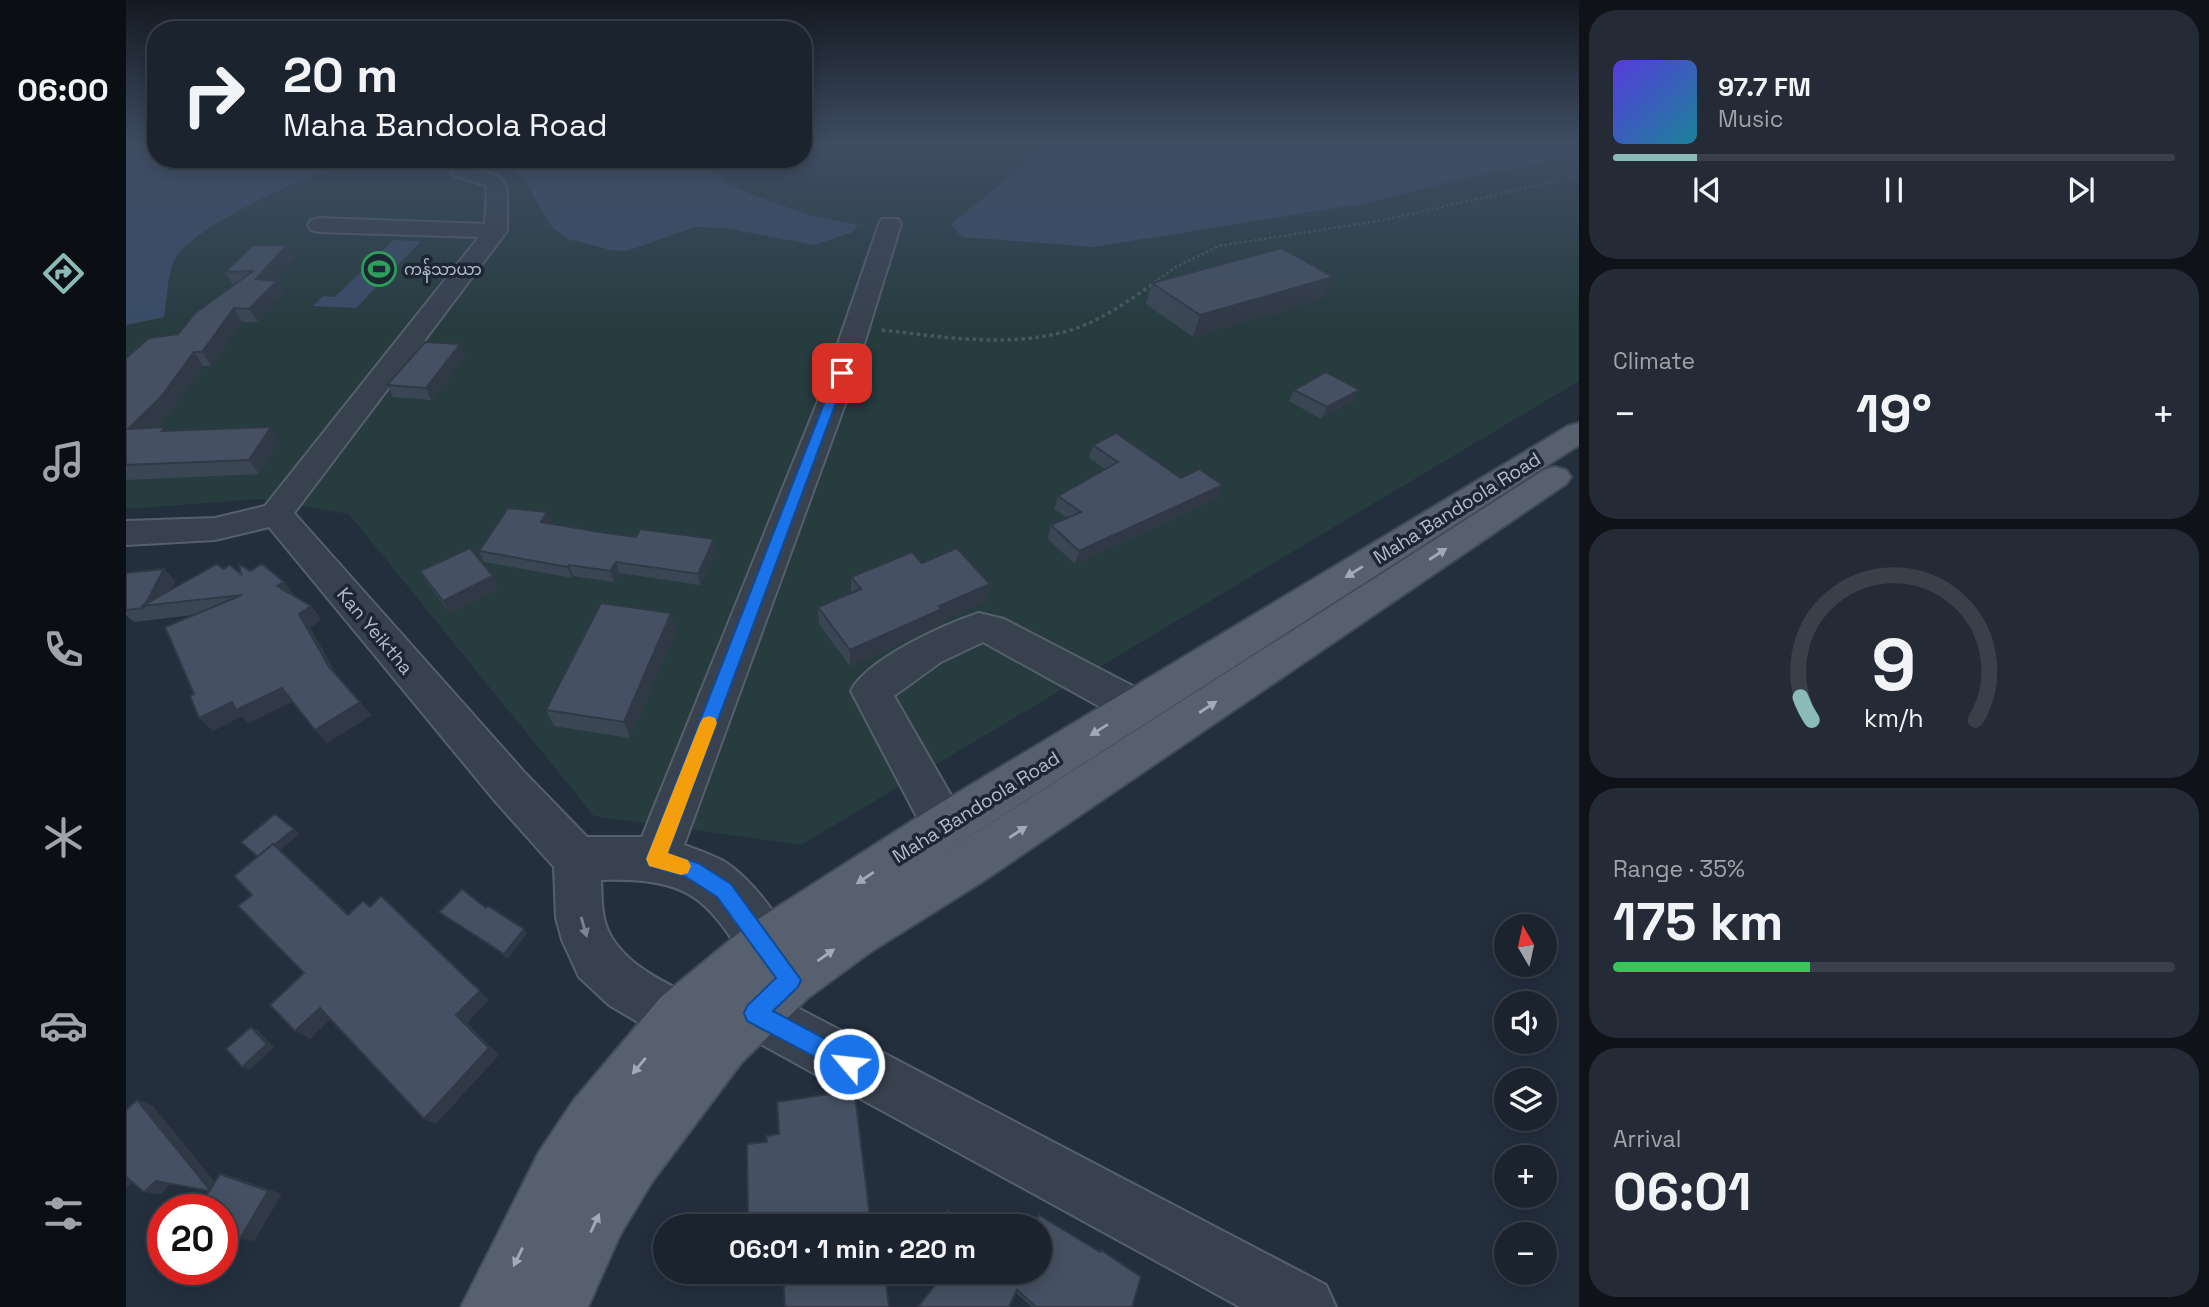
<!DOCTYPE html>
<meta charset="utf-8">
<style>
:root{--surface:#1b232e;--page:#242b36;--text:#f1f3f6;--muted:#a0a4aa;--line:#39404a;--accent:#8bbbb9}
body{margin:0;font-family:"Space Grotesk","Noto Sans Myanmar",sans-serif;background:var(--page);color:var(--text);height:100vh;display:flex;flex-direction:column;font-size:26px;white-space:nowrap}
*{box-sizing:border-box;margin:0}
p{font-size:23px;color:var(--muted)}
.icon{flex:none;width:38px;height:38px;fill:none;stroke:currentColor;stroke-width:2;stroke-linecap:round;stroke-linejoin:round}
.map{position:relative;flex:1;overflow:hidden}
.side{display:flex;flex-direction:column;gap:10px;padding:10px;background:#0f1319;width:630px}
.side>*{flex:none}
.top-card{position:absolute;left:21px;top:21px;width:665px;height:147px;border-radius:28px;box-shadow:0 4px 18px #0003,0 0 0 2px var(--line);background:#1b232e;color:var(--text);overflow:hidden}
.needle{width:46px;rotate:351deg}
.buttons{position:absolute;left:1368px;top:914px;display:grid;gap:14px}
.buttons a{display:grid;place-items:center;width:63px;height:63px;border-radius:50%;background:var(--surface);box-shadow:0 4px 18px #0003,0 0 0 2px var(--line);font-size:35px}
.speed{position:absolute;left:21px;top:1194px;display:flex;gap:14px;font-size:35px;font-weight:700;text-align:center}
.speed>*{display:grid;place-content:center;width:91px;height:91px;border-radius:50%;background:var(--surface);box-shadow:0 4px 18px #0003,0 0 0 2px var(--line);line-height:1}
.speed .limit{border:10px solid #d22;background:#fff;color:#111}
.pin{position:absolute;display:grid;place-items:center;width:60px;height:60px;color:#fff;margin:-30px;border-radius:14px;box-shadow:0 4px 10px #0006}
.me{position:absolute;width:77px;margin:-38px;rotate:298deg;stroke-linejoin:round;filter:drop-shadow(0 0 5px #0008)}
.turn{display:flex;align-items:center;gap:24px;height:147px;padding:0 21px;font-size:32px}
.turn .icon{width:91px;height:91px;stroke-width:2.5}
.turn b{display:block;font-size:49px;line-height:60px}
.big{font-size:52px;font-weight:800;line-height:1.1}
.side .card{flex:1;display:flex;flex-direction:column;justify-content:center;gap:10px;min-width:0;padding:0 24px;border-radius:28px;background:var(--page)}
.side .dial{align-items:center;gap:0}
.dial svg{height:182px;overflow:visible;fill:none;stroke:var(--line);stroke-width:7;stroke-linecap:round;text-anchor:middle}
.dial text{fill:var(--text);stroke:none}
.song{display:flex;align-items:center;gap:21px}
.cover{width:84px;height:84px;border-radius:10px;background:linear-gradient(135deg,hsl(250 70% 55%),hsl(190 70% 35%))}
.played{height:7px;border-radius:4px;background:linear-gradient(90deg,var(--accent) 15%,var(--line) 15%)}
.keys{display:flex;justify-content:space-around;direction:ltr}
.heat{display:flex;justify-content:space-between;align-items:center;font-size:38px;direction:ltr}
.charge{height:10px;border-radius:5px;background:linear-gradient(90deg,#34c759 35%,var(--line) 0)}
.trip{position:absolute;left:527px;top:1214px;width:399px;height:70px;border-radius:35px;background:var(--surface);box-shadow:0 4px 18px #0003,0 0 0 2px var(--line);font-weight:800;line-height:70px;text-align:center}
main{display:flex;flex:1;min-height:0}
.dock{display:flex;flex-direction:column;width:126px;justify-content:space-around;align-items:center;background:#0b0e12;color:var(--muted)}
.dock .icon{width:49px;height:49px}
.dock .on{color:var(--accent)}
.dock b{font-size:32px;color:var(--text)}
.map>svg:first-child{display:block}
.green{fill:#263c3f}
.water{fill:#394c67}
.lines{fill:none;stroke-linecap:round;stroke-linejoin:round}
.minor-casing{stroke:#565f6c;stroke-width:4}
.major-casing{stroke:#414a57;stroke-width:4}
.path-far1{stroke:#44595c;stroke-width:2.5;stroke-dasharray:2.5 2.5;stroke-linecap:butt}
.path{stroke:#44595c;stroke-width:3.5;stroke-dasharray:3.5 3.5;stroke-linecap:butt}
.minor{fill:#38414e;fill-rule:evenodd}
.major{fill:#56606e;fill-rule:evenodd}
.wall{fill:#3b4654}
.shaded-wall{fill:#303945}
.building{fill:#455162;stroke:#303945;stroke-width:2}
.oneway{fill:#a1aab7}
.oneway2{fill:#7c8592}
.route{fill:#1a73e8;stroke:#114b97;stroke-width:2}
.slow{fill:#f59e0b}
.labels{text-anchor:middle;dominant-baseline:central;stroke-width:7;stroke-linejoin:round;paint-order:stroke}
.far-poi-label{font-size:16px;fill:#b4bcc9;stroke:#1d2633;text-anchor:start}
.street-label{font-size:19px;fill:#b4bcc9;stroke:#1d2633}
</style>
<main>
<nav class="dock">
<b>06:00</b>
<svg class="icon on" aria-label="directions" viewBox="0 0 24 24"><path d="M12 3l9 9-9 9-9-9zM9 14v-3h6M13 9l2 2-2 2"/></svg>
<svg class="icon" aria-label="music" viewBox="0 0 24 24"><path d="M9 18V5l10-2v13"/><circle cx="6" cy="18" r="3"/><circle cx="16" cy="16" r="3"/></svg>
<svg class="icon" aria-label="phone" viewBox="0 0 24 24"><path d="M5 4h4l2 5-3 2q2 4 5 5l2-3 5 2v4C11 20 4 13 5 4z"/></svg>
<svg class="icon" aria-label="climate" viewBox="0 0 24 24"><path d="M12 3v18M4 7l16 10M4 17L20 7"/></svg>
<svg class="icon" aria-label="car" viewBox="0 0 24 24"><path d="M5 17H2v-5l4-1 3-4h7l3 4 3 1v5h-3M9 17h6M6 11h13"/><circle cx="7" cy="17" r="2"/><circle cx="17" cy="17" r="2"/></svg>
<svg class="icon" aria-label="filters" viewBox="0 0 24 24"><path d="M4 7h16M4 17h16"/><circle cx="9" cy="7" r="2"/><circle cx="15" cy="17" r="2"/></svg>
</nav>
<div class="map">
<svg width="1453" height="1307" viewBox="0 0 1453 1307">
<rect width="100%" height="100%" fill="#242f3e"/>
<path class="green" d="M0 146H30V159H677V146H1453V381L675 845 468 816 223 514 134 499 0 509Z"/>
<g class="water">
<path d="M0 146H30V159H228C188 175 63 224 47 263 41 279 41 300 38 317L0 325Z"/>
<path d="M922 146H1453V156L1349 175 1241 203 968 247 836 237 825 224Z"/>
<path d="M377 159H558L587 173 599 183 629 196 687 216 732 225 727 232 688 245 599 228 569 227 501 251 485 250 442 239 426 227 398 180Z"/>
<path d="M267 240 295 241 230 308 187 306 197 296 209 297Z"/>
</g>
<g class="lines">
<g class="minor-casing">
<g id="minor">
<path d="M336 166 374 177 381 188V231L168 513 399 773 461 837H516L694 396 753 224 756 219H772L775 224 722 396 558 845C572 850 586 855 599 862 630 882 666 934 679 967L672 985 654 992 637 985 647 995 1200 1285 1210 1307H1114L611 1031 599 1021 602 1030 595 1049 576 1056 557 1049 483 1005 453 977 436 940 430 918 428 867 369 801 143 527 89 540 0 545V521L89 518 139 506 353 237 193 232 185 230 182 225 185 220 193 218 359 224 361 188 359 185 329 176 326 172 329 168ZM475 880C578 877 583 907 636 984L611 971 593 979 585 997 590 1009C554 988 498 970 481 928 475 913 476 896 475 880Z"/>
<path d="M853 613 878 619 1024 695 1030 707 1024 719 1010 724 996 719 857 642 815 662 768 696 842 825 835 840 819 846 803 840 725 691C741 659 819 624 853 613Z"/>
</g>
</g>
<g class="major-casing">
<path id="major" d="M1453 423V445L796 867 1418 470 1429 467 1440 470 1445 477 1440 484 856 882 746 951 682 998 616 1062 526 1182 494 1235 462 1307H335L413 1152 447 1101 535 997 620 927 803 810 1442 426Z"/>
</g>
<path class="path-far1" d="M1028 282 1050 267 1093 246 1258 220 1453 176"/>
<path class="path" d="M756 330C819 337 886 349 948 329 978 319 1005 299 1031 281"/>
<use href="#minor" class="minor"/>
<use href="#major" class="major"/>
</g>
<g class="wall">
<path d="M168 258 148 280 151 281 158 294 132 322H116L85 366H77L46 411 29 428 41 431 154 441 133 474 0 480V358L52 334 109 285H107L99 272Z"/>
<path d="M1026 283 1197 299 1067 337 1020 304Z"/>
<path d="M334 344 339 356 305 400 267 397 261 385Z"/>
<path d="M1168 390H1234L1227 401 1195 419 1163 401Z"/>
<path d="M967 445 1055 478 1097 485 1091 499 949 564 922 539 925 525 941 518 928 509 932 496 979 469 963 458Z"/>
<path d="M425 523 510 537 588 539 590 550 574 585 493 573 488 582 447 576 446 578 358 562 353 551Z"/>
<path d="M796 563 864 584 861 601 814 622 813 626 724 666 693 624 692 607 725 593V577Z"/>
<path d="M38 569 49 581 45 590 97 569 115 574 169 596 185 606 195 619 184 628 212 677 245 715 201 743 189 730 167 701 123 723 116 716 87 731 68 694 67 615 8 622 0 615V573Z"/>
<path d="M294 571 373 588 324 613 301 583Z"/>
<path d="M545 613 550 630 504 738 428 726 420 710Z"/>
<path d="M360 908 398 929 401 933 382 958 318 916 313 912Z"/>
<path d="M621 1144 745 1226 646 1220 624 1222 622 1221Z"/>
<path d="M913 1215 971 1251 975 1250 1006 1307H906L890 1293 883 1307H791L818 1272H914V1227H906L910 1217Z"/>
</g>
<g class="shaded-wall">
<path d="M161 245 168 258 138 292 130 279Z"/>
<path d="M1207 277 1197 299 1067 337 1074 315Z"/>
<path d="M151 281 158 294 132 322 123 309Z"/>
<path d="M108 308 116 322 85 366 76 352Z"/>
<path d="M334 344 339 356 305 400 300 388Z"/>
<path d="M68 352 77 366 46 411 14 443 2 429Z"/>
<path d="M1234 390 1227 401 1195 419 1201 407Z"/>
<path d="M145 427 154 441 133 474 123 460Z"/>
<path d="M1097 485 1091 499 949 564 953 551Z"/>
<path d="M421 512 425 523 415 522Z"/>
<path d="M588 539 590 550 574 585 572 574Z"/>
<path d="M490 562 493 573 488 582 484 571Z"/>
<path d="M443 565 447 576 446 578 441 567Z"/>
<path d="M38 569 49 581 38 603 19 605Z"/>
<path d="M367 576 373 588 324 613 317 601Z"/>
<path d="M158 582 169 596 151 586Z"/>
<path d="M864 584 861 601 814 622 813 626 724 666V650L813 606Z"/>
<path d="M185 606 195 619 184 628 214 680 203 667 173 614Z"/>
<path d="M545 613 550 630 504 738 498 722Z"/>
<path d="M156 688 168 701 123 723 116 716 87 731 73 718 106 702Z"/>
<path d="M234 702 245 715 201 743 189 730Z"/>
<path d="M168 829 174 834 154 850 234 924 133 858Z"/>
<path d="M255 896 363 1000 341 1023 373 1055 310 1124 298 1119Z"/>
<path d="M398 929 401 933 382 958 378 954Z"/>
<path d="M194 1008 208 1016 184 1039 169 1031Z"/>
<path d="M125 1027 132 1030 148 1047 124 1070 116 1067Z"/>
<path d="M11 1100 26 1105 98 1193 84 1190Z"/>
<path d="M0 1174 12 1177 0 1188Z"/>
<path d="M94 1174 108 1177 156 1194 128 1241 114 1239Z"/>
<path d="M30 1181 45 1183 34 1195 18 1192Z"/>
</g>
<g class="building">
<path d="M127 245H161L130 279 151 281 123 309 108 308 76 352H68L35 397 2 429 39 427 36 431 145 427 123 460 0 465V358L23 338 52 334 69 313 127 271 99 272Z"/>
<path d="M1156 248 1207 277 1074 315 1026 283Z"/>
<path d="M299 342 334 344 300 388 261 385Z"/>
<path d="M1200 372 1234 390 1201 407 1168 390Z"/>
<path d="M990 433 1055 478 1073 469 1097 485 953 551 925 525 955 512 932 496 992 462 967 445Z"/>
<path d="M382 508 421 512 415 522 474 532 510 537 514 529 588 539 572 574 490 562 484 571 443 565 441 567 353 551Z"/>
<path d="M344 548 367 576 317 601 294 571Z"/>
<path d="M831 548 864 584 813 606 816 609 724 650 692 607 735 589 725 577 786 552 796 563Z"/>
<path d="M91 564 97 569 104 565 115 574 113 564 124 571 136 564 158 582 151 586 185 606 173 614 203 667 234 702 189 730 156 688 110 710 106 702 73 718 64 696 68 694 39 627 116 595 16 606Z"/>
<path d="M38 569 20 603 16 606 18 608 0 610V573Z"/>
<path d="M475 603 545 613 498 722 420 710Z"/>
<path d="M149 814 168 829 148 845 147 844 132 857 115 842Z"/>
<path d="M147 844 222 915 237 901 244 907 255 896 354 991 330 1015 363 1048 298 1119 194 1008 169 1031 144 1005 178 973 112 906 126 895 108 876Z"/>
<path d="M336 889 360 908 362 906 398 929 378 954 313 912Z"/>
<path d="M125 1027 141 1044 116 1067 100 1049Z"/>
<path d="M722 1091 729 1095 745 1226 754 1225V1227H647L646 1219 622 1221 621 1144 641 1142 640 1136 653 1134 651 1102Z"/>
<path d="M11 1100 84 1190 94 1174 142 1191 114 1239 96 1232V1209H71L83 1191 30 1181 18 1192 0 1177V1110Z"/>
<path d="M822 1210 842 1227H813Z"/>
<path d="M913 1215 974 1252 975 1250 1015 1277 1006 1307H910L891 1290 883 1307H792L819 1272H914V1227H909Z"/>
<path d="M650 1272H759L763 1307H659L657 1277 651 1279Z"/>
</g>
<defs><path id="oneway-solid" d="M-6-.8H1V-3.2L6.5 0L1 3.2V.8H-6Z" transform="scale(1.75)"/></defs>
<g class="oneway">
<use href="#oneway-solid" transform="translate(1312 554) rotate(-33)"/>
<use href="#oneway-solid" transform="translate(1228 572) rotate(148)"/>
<use href="#oneway-solid" transform="translate(1082 707) rotate(-33)"/>
<use href="#oneway-solid" transform="translate(973 730) rotate(148)"/>
<use href="#oneway-solid" transform="translate(892 832) rotate(-33)"/>
<use href="#oneway-solid" transform="translate(739 878) rotate(146)"/>
<use href="#oneway-solid" transform="translate(700 955) rotate(-35)"/>
<use href="#oneway-solid" transform="translate(513 1066) rotate(130)"/>
<use href="#oneway-solid" transform="translate(469 1223) rotate(-65)"/>
<use href="#oneway-solid" transform="translate(392 1257) rotate(116)"/>
</g>
<use class="oneway2" href="#oneway-solid" transform="translate(458 927) rotate(74)"/>
<linearGradient id="sky" x2="0" y2="1"><stop stop-color="#141a22"/><stop offset="0.44" stop-color="#3f4d63"/><stop offset="1" stop-color="#3f4d63" stop-opacity="0"/></linearGradient>
<rect width="1453" height="329" fill="url(#sky)"/>
<path class="route" d="M716 370 721 373 542 854 572 863 605 884 675 980 672 987 647 1011 731 1056 734 1064 731 1072 723 1075 621 1021 618 1013 621 1006 650 978 591 897 560 877 523 866 520 859 710 373Z"/>
<path class="slow" d="M583 716 589 718 591 723 542 853 562 860 565 866 562 873 555 875 523 866 520 859 574 723 577 718Z"/>
<defs>
<g id="stadium-ring" transform="scale(1.75)"><circle r="9.5" fill="#1d2633" stroke="#2e9e5b" stroke-width="1.5"/><path d="M0-5a6.5 5 0 1 0 0 10a6.5 5 0 1 0 0-10ZM-3.5-1.8h7v3.6h-7Z" fill="#2e9e5b"/></g>
</defs>
<g fill-rule="evenodd">
<use href="#stadium-ring" x="253" y="269"/>
</g>
<g class="labels">
<g class="far-poi-label">
<text x="278" y="269">ကန်သာယာ</text>
</g>
<g class="street-label">
<text transform="translate(1331 508) rotate(-32)">Maha Bandoola Road</text>
<text transform="translate(249 631) rotate(50)">Kan Yeiktha</text>
<text transform="translate(850 807) rotate(-32)">Maha Bandoola Road</text>
</g>
</g>
</svg>
<div class="buttons">
<a><svg class="needle" viewBox="-14 -14 28 28"><path d="M0-13l5 13h-10z" fill="#e53935"/><path d="M0 13l5-13h-10z" fill="#a0a4aa"/></svg></a>
<a><svg class="icon" aria-label="sound" viewBox="0 0 24 24"><path d="M4 9h4l5-4v14l-5-4H4zM17 9q2 3 0 6"/></svg></a>
<a><svg class="icon" aria-label="layers" viewBox="0 0 24 24"><path d="M12 4l9 5-9 5-9-5zM3 14l9 5 9-5"/></svg></a>
<a>+</a>
<a>−</a>
</div>
<div class="speed"><div class="limit">20</div></div>
<div class="pin" style="left:716px;top:373px;background:#d93025"><svg class="icon" aria-label="arrive" viewBox="0 0 24 24"><path d="M6 21V4h12l-3 4 3 4H6"/></svg></div>
<svg class="me" style="left:723px;top:1064px" viewBox="-20 -20 40 40"><circle r="17" fill="#1a73e8" stroke="#fff" stroke-width="3"/><path d="M0-11L8 9 0 5-8 9z" fill="#fff"/></svg>
<div class="trip">06:01 · 1 min · 220 m</div>
<div class="top-card">
<div class="turn"><svg class="icon" aria-label="right" viewBox="0 0 24 24"><path d="M7 20v-9h11M14 6l5 5-5 5"/></svg><div><b>20 m</b>Maha Bandoola Road</div></div>
</div>
</div>
<section class="side">
<div class="card">
<div class="song"><i class="cover"></i><div><b>97.7 FM</b><p>Music</p></div></div>
<div class="played"></div>
<div class="keys"><svg class="icon" aria-label="previous" viewBox="0 0 24 24"><path d="M18 5L8 12l10 7zM5 5v14"/></svg><svg class="icon" aria-label="pause" viewBox="0 0 24 24"><path d="M8 5v14M16 5v14"/></svg><svg class="icon" aria-label="next" viewBox="0 0 24 24"><path d="M6 5l10 7-10 7zM19 5v14"/></svg></div>
</div>
<div class="card"><p>Climate</p>
<div class="heat"><a>−</a><b class="big">19°</b><a>+</a></div>
</div>
<div class="card dial"><svg viewBox="0 0 100 80">
<path d="M14 69A42 42 0 1 1 86 69"/>
<path d="M14 69A42 42 0 0 1 9 59" stroke="#8bbbb9"/>
<text x="50" y="56" font-size="32" font-weight="700">9</text>
<text x="50" y="72" font-size="11">km/h</text>
</svg></div>
<div class="card"><p>Range · 35%</p><b class="big">175 km</b><div class="charge"></div></div>
<div class="card"><p>Arrival</p><b class="big">06:01</b></div>
</section>
</main>
